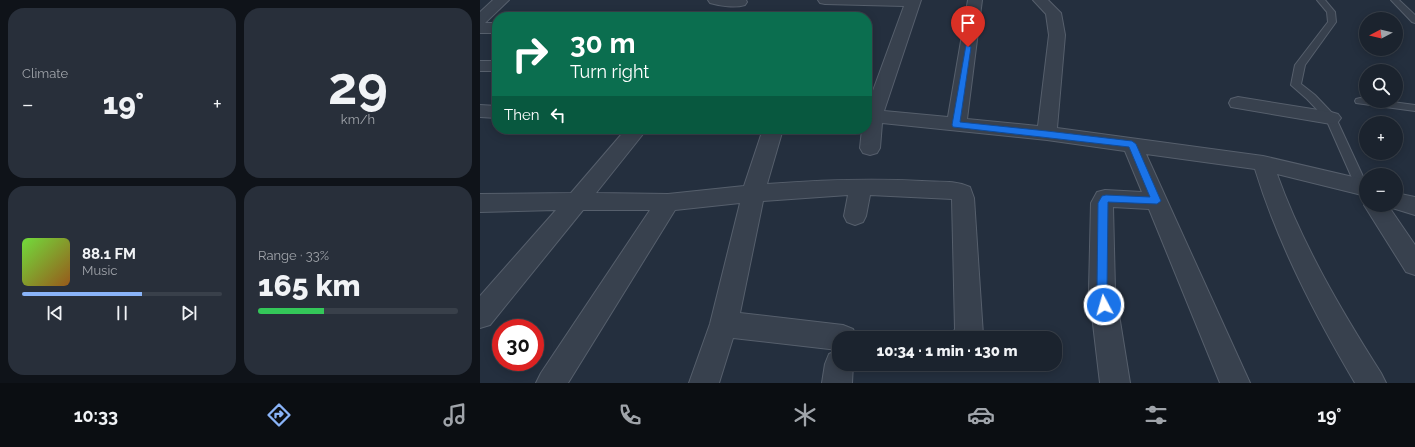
<!DOCTYPE html>
<meta charset="utf-8">
<style>
:root{--surface:#1b232e;--page:#282f3a;--text:#f1f3f6;--muted:#a0a4aa;--line:#39404a;--accent:#8ab4f8}
body{margin:0;font-family:Raleway,sans-serif;background:var(--page);color:var(--text);height:100vh;display:flex;flex-direction:column;font-size:15px;white-space:nowrap}
*{box-sizing:border-box;margin:0}
p{font-size:13px;color:var(--muted)}
.icon{flex:none;width:22px;height:22px;fill:none;stroke:currentColor;stroke-width:2;stroke-linecap:round;stroke-linejoin:round}
.map{position:relative;flex:1;overflow:hidden}
.side{display:flex;flex-direction:column;gap:8px;padding:8px;background:#0f1319;width:480px}
.side>*{flex:none}
.banner{position:absolute;left:12px;top:12px;width:380px;height:122px;border-radius:16px;box-shadow:0 2px 10px #0003,0 0 0 1px var(--line);background:#0b6e4f;color:#fff;overflow:hidden}
.needle{width:26px;rotate:263deg}
.tools{position:absolute;left:879px;top:12px;display:grid;gap:8px}
.tools a{display:grid;place-items:center;width:44px;height:44px;border-radius:50%;background:var(--surface);box-shadow:0 2px 10px #0003,0 0 0 1px var(--line);font-size:20px}
.speed{position:absolute;left:12px;top:319px;display:flex;gap:8px;font-size:20px;font-weight:700;text-align:center}
.speed>*{display:grid;place-content:center;width:52px;height:52px;border-radius:50%;background:var(--surface);box-shadow:0 2px 10px #0003,0 0 0 1px var(--line);line-height:1}
.speed .limit{border:6px solid #d22;background:#fff;color:#111}
.pin{position:absolute;display:grid;place-items:center;width:34px;height:34px;color:#fff;margin:-41px -17px;border-radius:50% 50% 50% 0;rotate:-45deg;box-shadow:0 0 4px #0007}
.pin .icon{rotate:45deg}
.me{position:absolute;width:44px;margin:-22px;rotate:354deg;stroke-linejoin:round;filter:drop-shadow(0 0 3px #0008)}
.turn{display:flex;align-items:center;gap:14px;height:84px;padding:0 12px;font-size:18px}
.turn .icon{width:52px;height:52px;stroke-width:2.5}
.turn b{display:block;font-size:28px;line-height:34px}
.then{display:flex;align-items:center;height:38px;padding:0 12px;background:#0003;gap:8px;font-size:15px}
.big{font-size:30px;font-weight:800;line-height:1.1}
.side .widget{flex:1;display:flex;flex-direction:column;justify-content:center;gap:6px;min-width:0;padding:0 14px;border-radius:16px;background:var(--page)}
.side .dial{align-items:center;gap:0}
.dial b{font-size:52px;line-height:1}
.song{display:flex;align-items:center;gap:12px}
.cover{width:48px;height:48px;border-radius:6px;background:linear-gradient(135deg,hsl(100 70% 55%),hsl(30 70% 35%))}
.played{height:4px;border-radius:2px;background:linear-gradient(90deg,var(--accent) 60%,var(--line) 60%)}
.keys{display:flex;justify-content:space-around;direction:ltr}
.heat{display:flex;justify-content:space-between;align-items:center;font-size:22px;direction:ltr}
.charge{height:6px;border-radius:3px;background:linear-gradient(90deg,#34c759 33%,var(--line) 0)}
.side .tiles{flex:1;display:grid;gap:8px;grid-template-columns:repeat(2,1fr)}
.trip{position:absolute;left:352px;top:331px;width:230px;height:40px;border-radius:16px;background:var(--surface);box-shadow:0 2px 10px #0003,0 0 0 1px var(--line);font-weight:800;line-height:40px;text-align:center}
.tabs{display:flex;height:64px;justify-content:space-around;align-items:center;background:#0b0e12;color:var(--muted)}
.tabs .icon{width:28px;height:28px}
.tabs .selected{color:var(--accent)}
.tabs b{font-size:18px;color:var(--text)}
main{display:flex;flex:1;min-height:0}
.map>svg:first-child{display:block}
.lines{fill:none;stroke-linecap:round;stroke-linejoin:round}
.service-casing{stroke:#565f6c;stroke-width:2}
.minor-casing{stroke:#565f6c;stroke-width:2}
.service{fill:#38414e;fill-rule:evenodd}
.minor{fill:#38414e;fill-rule:evenodd}
.route{fill:#1a73e8;stroke:#114b97}
</style>
<main>
<section class="side">
<div class="tiles">
<div class="widget"><p>Climate</p>
<div class="heat"><a>−</a><b class="big">19°</b><a>+</a></div>
</div>
<div class="widget dial"><b>29</b><p>km/h</p></div>
<div class="widget">
<div class="song"><i class="cover"></i><div><b>88.1 FM</b><p>Music</p></div></div>
<div class="played"></div>
<div class="keys"><svg class="icon" aria-label="previous" viewBox="0 0 24 24"><path d="M18 5L8 12l10 7zM5 5v14"/></svg><svg class="icon" aria-label="pause" viewBox="0 0 24 24"><path d="M8 5v14M16 5v14"/></svg><svg class="icon" aria-label="next" viewBox="0 0 24 24"><path d="M6 5l10 7-10 7zM19 5v14"/></svg></div>
</div>
<div class="widget"><p>Range · 33%</p><b class="big">165 km</b><div class="charge"></div></div>
</div>
</section>
<div class="map">
<svg width="935" height="383" viewBox="0 0 935 383">
<rect width="100%" height="100%" fill="#242f3e"/>
<g class="lines">
<g class="service-casing">
<g id="service">
<path d="M837 0H845L855 12 856 22 825 65 821 84 835 95 855 116 886 183V190L882 191 878 190 876 187 846 119 827 99 811 85 815 65 848 22 847 12Z"/>
<path d="M911 0H919L935 15V23L932 22Z"/>
<path d="M880 98 886 99V101H905L935 105V111L876 103 875 101 876 99Z"/>
</g>
</g>
<g class="minor-casing">
<g id="minor">
<path d="M13 0H29L5 23H17V33H0V12Z"/>
<path d="M228 0H266L267 2 265 5C255 8 240 6 230 3Z"/>
<path d="M338 0H441L404 111 468 117 488 0H502L487 119 558 126 569 35 566 14 553 0H568L581 13 585 35 577 128 783 156 886 180V196L797 174C822 244 861 310 901 373L906 383H875C835 315 798 244 775 169L666 154 770 383H740L669 209 633 207 635 290 650 383H620L609 290 611 203 617 192 625 190 662 192 645 151 567 140 402 123 400 148 397 153 390 155 383 153 380 148 382 129H387V107L424 6 345 4 340 3Z"/>
<rect x="0" y="61" width="17" height="10"/>
<path d="M758 97 851 112 858 114 861 118 858 122 851 124 751 107 749 103 751 99Z"/>
<path d="M0 105 17 106V118L0 117Z"/>
<path d="M146 129H167L116 193 188 194 264 186 283 129H303L287 184C339 180 389 178 442 181 458 182 475 180 490 187L494 198 503 335 501 338H471L475 329 472 199 390 195 386 216 383 222 375 225 367 222 364 216 368 195 283 201 260 313 363 325 373 329 377 338H359V364H373L372 383H342L345 364 349 354 358 350 253 338 239 383H209L230 324 260 203 195 210 88 383H56L61 373 170 210H103L10 325 0 328V296L76 210 0 212V194L91 193Z"/>
<path d="M916 193 935 197V215L909 207 935 245V275L926 272 884 205 886 201V205H916Z"/>
</g>
</g>
<use href="#service" class="service"/>
<use href="#minor" class="minor"/>
</g>
<path class="route" d="M486 45 491 47 480 122 567 131 652 141 656 144 681 201 677 204 628 202 627 290 630 305 628 309 624 310 620 309 617 290 618 203 622 196 626 195 670 197 649 147 473 127 472 125Z"/>
</svg>
<div class="tools">
<a><svg class="needle" viewBox="-14 -14 28 28"><path d="M0-13l5 13h-10z" fill="#e53935"/><path d="M0 13l5-13h-10z" fill="#a0a4aa"/></svg></a>
<a><svg class="icon" aria-label="search" viewBox="0 0 24 24"><circle cx="10" cy="10" r="6"/><path d="M15 15l6 6"/></svg></a>
<a>+</a>
<a>−</a>
</div>
<div class="speed"><div class="limit">30</div></div>
<div class="pin" style="left:488px;top:47px;background:#d93025"><svg class="icon" aria-label="arrive" viewBox="0 0 24 24"><path d="M6 21V4h12l-3 4 3 4H6"/></svg></div>
<svg class="me" style="left:624px;top:305px" viewBox="-20 -20 40 40"><circle r="17" fill="#1a73e8" stroke="#fff" stroke-width="3"/><path d="M0-11L8 9 0 5-8 9z" fill="#fff"/></svg>
<div class="trip">10:34 · 1 min · 130 m</div>
<div class="banner">
<div class="turn"><svg class="icon" aria-label="right" viewBox="0 0 24 24"><path d="M7 20v-9h11M14 6l5 5-5 5"/></svg><div><b>30 m</b>Turn right</div></div>
<div class="then">Then<svg class="icon" aria-label="left" viewBox="0 0 24 24"><path d="M17 20v-9H6M10 6l-5 5 5 5"/></svg></div>
</div>
</div>
</main>
<nav class="tabs">
<b>10:33</b>
<svg class="icon selected" aria-label="directions" viewBox="0 0 24 24"><path d="M12 3l9 9-9 9-9-9zM9 14v-3h6M13 9l2 2-2 2"/></svg>
<svg class="icon" aria-label="music" viewBox="0 0 24 24"><path d="M9 18V5l10-2v13"/><circle cx="6" cy="18" r="3"/><circle cx="16" cy="16" r="3"/></svg>
<svg class="icon" aria-label="phone" viewBox="0 0 24 24"><path d="M5 4h4l2 5-3 2q2 4 5 5l2-3 5 2v4C11 20 4 13 5 4z"/></svg>
<svg class="icon" aria-label="climate" viewBox="0 0 24 24"><path d="M12 3v18M4 7l16 10M4 17L20 7"/></svg>
<svg class="icon" aria-label="car" viewBox="0 0 24 24"><path d="M5 17H2v-5l4-1 3-4h7l3 4 3 1v5h-3M9 17h6M6 11h13"/><circle cx="7" cy="17" r="2"/><circle cx="17" cy="17" r="2"/></svg>
<svg class="icon" aria-label="filters" viewBox="0 0 24 24"><path d="M4 7h16M4 17h16"/><circle cx="9" cy="7" r="2"/><circle cx="15" cy="17" r="2"/></svg>
<b>19°</b>
</nav>
